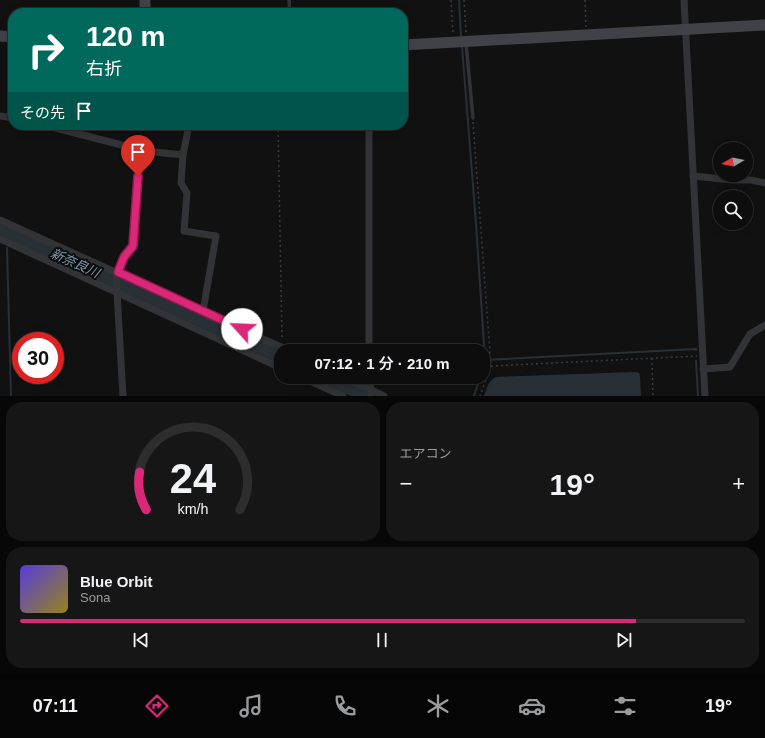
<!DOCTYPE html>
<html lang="ja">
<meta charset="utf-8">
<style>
:root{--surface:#0d0d0e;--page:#161617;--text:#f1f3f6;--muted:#9a9c9e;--line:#2d2d2e;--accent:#db2777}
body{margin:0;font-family:Helvetica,"Noto Sans JP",sans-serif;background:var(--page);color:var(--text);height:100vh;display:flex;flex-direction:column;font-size:15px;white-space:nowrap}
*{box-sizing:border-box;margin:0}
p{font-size:13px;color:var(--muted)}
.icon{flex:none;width:22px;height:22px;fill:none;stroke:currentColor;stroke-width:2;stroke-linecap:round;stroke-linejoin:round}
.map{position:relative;height:396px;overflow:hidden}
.panel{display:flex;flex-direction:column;gap:6px;padding:6px;background:#070708;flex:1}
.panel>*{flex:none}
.banner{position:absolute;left:8px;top:8px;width:400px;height:122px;border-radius:16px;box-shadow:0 2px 10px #0003,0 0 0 1px var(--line);background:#00695c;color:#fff;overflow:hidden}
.needle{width:26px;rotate:260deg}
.tools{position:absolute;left:713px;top:142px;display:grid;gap:8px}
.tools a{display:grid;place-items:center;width:40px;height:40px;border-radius:50%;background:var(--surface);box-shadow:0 2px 10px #0003,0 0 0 1px var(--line);font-size:20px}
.speed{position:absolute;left:12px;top:332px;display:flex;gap:8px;font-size:20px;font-weight:700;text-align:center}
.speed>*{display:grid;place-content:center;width:52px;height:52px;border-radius:50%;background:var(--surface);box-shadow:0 2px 10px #0003,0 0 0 1px var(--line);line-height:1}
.speed .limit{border:6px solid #d22;background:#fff;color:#111}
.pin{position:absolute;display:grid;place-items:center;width:34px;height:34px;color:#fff;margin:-41px -17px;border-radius:50% 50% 50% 0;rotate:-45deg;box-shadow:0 0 4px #0007}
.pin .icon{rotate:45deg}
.me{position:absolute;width:44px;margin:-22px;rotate:295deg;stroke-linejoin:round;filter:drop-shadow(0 0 3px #0008)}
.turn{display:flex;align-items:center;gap:14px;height:84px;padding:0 12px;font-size:18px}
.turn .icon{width:52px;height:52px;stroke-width:2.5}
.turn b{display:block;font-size:28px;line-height:34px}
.then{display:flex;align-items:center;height:38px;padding:0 12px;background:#0003;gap:8px;font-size:15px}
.big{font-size:30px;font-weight:600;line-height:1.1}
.panel .card{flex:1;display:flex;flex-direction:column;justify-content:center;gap:6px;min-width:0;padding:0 14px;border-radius:16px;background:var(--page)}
.panel .dial{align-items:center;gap:0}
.dial svg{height:104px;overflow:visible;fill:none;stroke:var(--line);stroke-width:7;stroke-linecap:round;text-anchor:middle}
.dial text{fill:var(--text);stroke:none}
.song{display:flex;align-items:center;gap:12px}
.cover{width:48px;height:48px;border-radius:6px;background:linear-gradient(135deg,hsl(250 70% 55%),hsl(50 70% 35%))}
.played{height:4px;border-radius:2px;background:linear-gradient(90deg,var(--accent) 85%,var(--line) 85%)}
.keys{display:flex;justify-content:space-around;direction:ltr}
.heat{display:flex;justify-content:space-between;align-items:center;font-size:22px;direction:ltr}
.panel .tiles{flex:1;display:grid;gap:6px;grid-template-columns:1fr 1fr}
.card:last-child{grid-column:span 2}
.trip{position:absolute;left:274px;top:344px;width:216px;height:40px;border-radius:16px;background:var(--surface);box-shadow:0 2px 10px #0003,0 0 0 1px var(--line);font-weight:600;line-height:40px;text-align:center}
.dock{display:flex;height:64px;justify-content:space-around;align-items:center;background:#050506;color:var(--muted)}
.dock .icon{width:28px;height:28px}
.dock .current{color:var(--accent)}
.dock b{font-size:18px;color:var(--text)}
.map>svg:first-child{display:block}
.water{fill:#283035}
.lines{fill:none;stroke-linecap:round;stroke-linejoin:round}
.stream{stroke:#283035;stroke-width:2}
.river{stroke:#283035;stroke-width:13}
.path{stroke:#383a3e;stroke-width:1.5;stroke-dasharray:2 3;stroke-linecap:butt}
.lane{stroke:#323337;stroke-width:3.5}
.street{stroke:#323337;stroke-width:7}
.secondary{stroke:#404247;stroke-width:11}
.route-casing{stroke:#8e194d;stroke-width:10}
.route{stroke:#db2777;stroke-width:7}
.labels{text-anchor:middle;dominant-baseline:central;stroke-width:4;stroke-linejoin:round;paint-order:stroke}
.water-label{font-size:13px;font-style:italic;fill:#7b99ac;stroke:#0c0c0d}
</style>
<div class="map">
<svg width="765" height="396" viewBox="0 0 765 396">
<rect width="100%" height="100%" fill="#111112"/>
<path class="water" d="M635 372 639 373 640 376 641 396H484C487 389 488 380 496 377Z"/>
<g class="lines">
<g class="stream">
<path d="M459 0 461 36"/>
<path d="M462 46 476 224 485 360 483 367"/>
<path d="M7 248 11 396"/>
<path d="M485 360 696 349V350"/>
<path d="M696 361 698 396"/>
<path d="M474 396 480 377"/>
</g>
<g class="river">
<path d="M0 229 281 357"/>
<path d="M325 377 367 396"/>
</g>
<g class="path">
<path d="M451 0 453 33"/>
<path d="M464 0 466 32"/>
<path d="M585 0 586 27"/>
<path d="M473 122 491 366 480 396"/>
<path d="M278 125 282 339"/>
<path d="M652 358 653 396"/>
<path d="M491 366 697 356"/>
</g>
<g class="lane">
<path d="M289 0 290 13"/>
<path d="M466 43 473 118"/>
</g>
<g class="street">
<path d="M684 0 705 396"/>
<path d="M0 116 13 118"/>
<path d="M44 125 145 151 183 155 189 125"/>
<path d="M369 125V351"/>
<path d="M183 155 181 183 187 193 184 231 216 236 203 311"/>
<path d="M693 176 732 180H751L765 183"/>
<path d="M0 220 290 351"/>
<path d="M0 239 281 368"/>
<path d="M703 369 730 367 750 334 765 325"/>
<path d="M301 377 343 396"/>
<path d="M344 377 384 396"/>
<path d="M370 377 371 396"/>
<path d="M123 396 116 275 124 257 133 246 138 176 145 151"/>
</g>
<g class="secondary">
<path d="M145 13V0"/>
<path d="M0 36 13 37"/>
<path d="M403 45 765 25"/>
</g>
</g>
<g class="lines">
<g class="route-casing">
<path id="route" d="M138 176 133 246 124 257 118 272 242 329"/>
</g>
<use href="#route" class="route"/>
</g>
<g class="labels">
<g class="water-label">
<text transform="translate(75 263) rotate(24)">新奈良川</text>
</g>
</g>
</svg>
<div class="tools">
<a><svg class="needle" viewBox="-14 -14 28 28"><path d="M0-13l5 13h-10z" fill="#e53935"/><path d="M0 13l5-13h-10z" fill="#9a9c9e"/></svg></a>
<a><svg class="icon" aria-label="search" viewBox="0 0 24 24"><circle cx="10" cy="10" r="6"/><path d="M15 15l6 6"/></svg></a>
</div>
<div class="speed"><div class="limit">30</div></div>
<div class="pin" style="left:138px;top:176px;background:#d93025"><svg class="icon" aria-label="arrive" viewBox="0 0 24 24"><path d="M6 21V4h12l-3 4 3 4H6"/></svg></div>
<svg class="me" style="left:242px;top:329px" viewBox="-20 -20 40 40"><circle r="19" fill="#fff"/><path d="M0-13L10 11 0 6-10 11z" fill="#db2777"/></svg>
<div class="trip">07:12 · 1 分 · 210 m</div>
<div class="banner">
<div class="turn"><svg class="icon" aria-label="right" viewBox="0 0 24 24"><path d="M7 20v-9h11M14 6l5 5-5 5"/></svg><div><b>120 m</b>右折</div></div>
<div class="then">その先<svg class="icon" aria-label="arrive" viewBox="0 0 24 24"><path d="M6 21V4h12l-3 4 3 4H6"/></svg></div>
</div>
</div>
<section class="panel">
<div class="tiles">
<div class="card dial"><svg viewBox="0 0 100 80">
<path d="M14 69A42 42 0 1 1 86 69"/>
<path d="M14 69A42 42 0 0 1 9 40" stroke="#db2777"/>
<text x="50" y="56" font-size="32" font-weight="700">24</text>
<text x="50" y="72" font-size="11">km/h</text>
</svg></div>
<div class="card"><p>エアコン</p>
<div class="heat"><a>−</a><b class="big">19°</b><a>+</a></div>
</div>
<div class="card">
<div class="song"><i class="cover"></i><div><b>Blue Orbit</b><p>Sona</p></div></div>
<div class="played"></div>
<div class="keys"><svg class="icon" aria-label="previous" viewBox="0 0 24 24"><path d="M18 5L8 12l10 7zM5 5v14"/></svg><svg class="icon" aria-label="pause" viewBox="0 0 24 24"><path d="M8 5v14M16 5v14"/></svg><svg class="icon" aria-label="next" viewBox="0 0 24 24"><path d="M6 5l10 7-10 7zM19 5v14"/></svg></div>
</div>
</div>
</section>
<nav class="dock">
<b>07:11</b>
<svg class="icon current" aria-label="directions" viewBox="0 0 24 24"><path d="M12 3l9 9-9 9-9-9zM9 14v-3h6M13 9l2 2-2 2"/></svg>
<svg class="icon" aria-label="music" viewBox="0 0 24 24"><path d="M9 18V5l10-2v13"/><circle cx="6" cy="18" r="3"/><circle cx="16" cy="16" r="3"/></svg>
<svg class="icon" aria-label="phone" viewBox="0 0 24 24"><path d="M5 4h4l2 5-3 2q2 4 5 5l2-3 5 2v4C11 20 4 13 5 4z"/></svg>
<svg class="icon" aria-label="climate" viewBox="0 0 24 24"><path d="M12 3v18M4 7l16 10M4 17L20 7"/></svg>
<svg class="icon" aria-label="car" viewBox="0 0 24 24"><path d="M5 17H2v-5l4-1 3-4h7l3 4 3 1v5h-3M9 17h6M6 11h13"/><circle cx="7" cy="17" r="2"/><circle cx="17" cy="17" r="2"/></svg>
<svg class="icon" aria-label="filters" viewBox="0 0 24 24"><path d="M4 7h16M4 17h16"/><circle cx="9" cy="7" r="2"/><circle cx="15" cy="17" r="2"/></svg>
<b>19°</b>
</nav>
